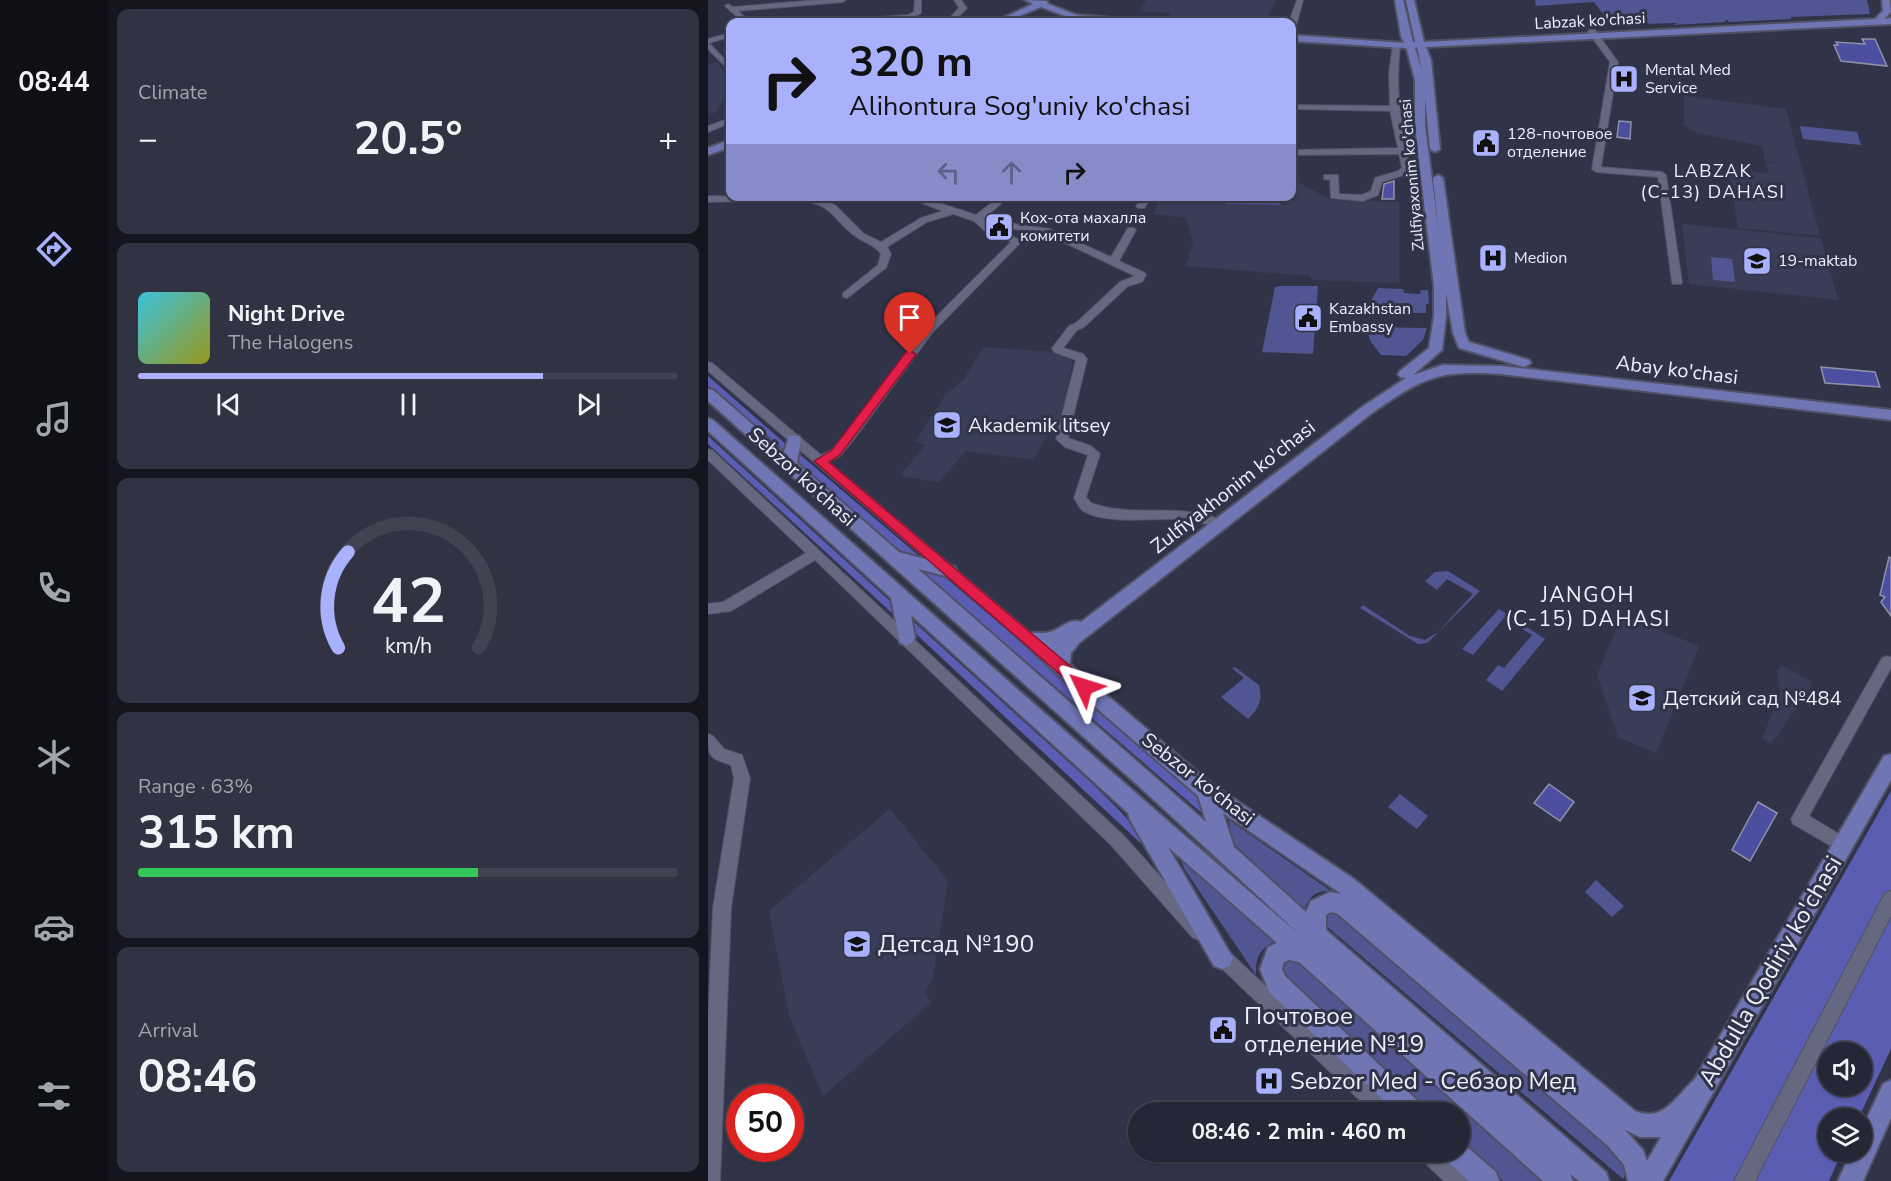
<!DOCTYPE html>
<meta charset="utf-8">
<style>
:root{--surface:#252636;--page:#313242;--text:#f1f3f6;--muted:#a3a5ad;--line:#424351;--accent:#a9b0fc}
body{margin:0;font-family:"Nunito Sans",sans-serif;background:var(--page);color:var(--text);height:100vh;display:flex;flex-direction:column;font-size:22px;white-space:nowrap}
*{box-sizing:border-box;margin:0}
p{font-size:20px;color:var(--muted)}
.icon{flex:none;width:33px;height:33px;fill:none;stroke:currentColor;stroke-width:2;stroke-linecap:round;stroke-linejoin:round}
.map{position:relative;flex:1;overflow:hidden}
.panel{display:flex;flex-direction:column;gap:9px;padding:9px;background:#14151e;width:600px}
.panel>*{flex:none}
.hud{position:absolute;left:18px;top:18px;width:570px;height:183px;border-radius:12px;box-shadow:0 2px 4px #0004,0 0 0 2px var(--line);background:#a9b0fc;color:#111;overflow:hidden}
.tools{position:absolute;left:1110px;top:1042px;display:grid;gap:12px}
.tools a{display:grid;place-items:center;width:54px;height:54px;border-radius:50%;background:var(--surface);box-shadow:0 2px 4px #0004,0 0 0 2px var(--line);font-size:30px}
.speed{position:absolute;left:18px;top:1084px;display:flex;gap:12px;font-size:30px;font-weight:700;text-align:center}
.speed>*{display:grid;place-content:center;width:78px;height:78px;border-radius:50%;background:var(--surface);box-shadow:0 2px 4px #0004,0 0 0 2px var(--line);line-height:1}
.speed .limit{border:9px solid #d22;background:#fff;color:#111}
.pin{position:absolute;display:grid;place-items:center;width:51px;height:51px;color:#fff;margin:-62px -26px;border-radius:50% 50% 50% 0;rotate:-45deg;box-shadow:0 0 6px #0007}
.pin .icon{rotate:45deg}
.me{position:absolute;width:66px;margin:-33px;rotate:311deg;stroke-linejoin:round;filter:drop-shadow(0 0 4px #0008)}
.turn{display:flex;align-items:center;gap:21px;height:126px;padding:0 24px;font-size:27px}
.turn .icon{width:78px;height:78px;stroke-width:2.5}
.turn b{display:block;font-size:42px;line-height:51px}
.lanes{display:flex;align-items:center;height:57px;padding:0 24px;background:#0003;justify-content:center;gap:30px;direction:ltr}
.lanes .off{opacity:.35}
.big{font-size:45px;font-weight:700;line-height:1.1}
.panel .card{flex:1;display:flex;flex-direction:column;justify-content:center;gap:9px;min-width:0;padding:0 21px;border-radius:12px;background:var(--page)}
.panel .dial{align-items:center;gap:0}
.dial svg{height:156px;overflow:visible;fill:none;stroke:var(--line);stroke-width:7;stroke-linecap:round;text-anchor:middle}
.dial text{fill:var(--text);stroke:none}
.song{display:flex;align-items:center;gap:18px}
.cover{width:72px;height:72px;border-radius:9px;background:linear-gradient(135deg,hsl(190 70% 55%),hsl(60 70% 35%))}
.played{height:6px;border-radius:3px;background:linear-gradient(90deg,var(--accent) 75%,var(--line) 75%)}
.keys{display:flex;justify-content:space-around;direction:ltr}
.heat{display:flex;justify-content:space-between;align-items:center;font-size:33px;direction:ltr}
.charge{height:9px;border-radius:4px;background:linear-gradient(90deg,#34c759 63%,var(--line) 0)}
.trip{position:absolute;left:420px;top:1102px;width:342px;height:60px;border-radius:30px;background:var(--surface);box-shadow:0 2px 4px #0004,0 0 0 2px var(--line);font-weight:700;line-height:60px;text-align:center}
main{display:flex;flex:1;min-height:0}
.menu{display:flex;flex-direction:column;width:108px;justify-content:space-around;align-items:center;background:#0f0f16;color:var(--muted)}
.menu .icon{width:42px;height:42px}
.menu .on{color:var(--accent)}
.menu b{font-size:27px;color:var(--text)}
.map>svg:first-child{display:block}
.built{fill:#3a3d58}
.green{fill:#515592}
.forest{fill:#5a5db1;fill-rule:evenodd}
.building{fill:#4c4ea0;stroke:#8e92ab;stroke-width:1.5}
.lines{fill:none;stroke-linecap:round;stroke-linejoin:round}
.minor-casing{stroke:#505164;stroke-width:2}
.major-casing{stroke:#505164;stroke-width:4}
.minor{fill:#656880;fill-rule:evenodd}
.major{fill:#7075b4;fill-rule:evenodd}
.route{fill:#e11d48;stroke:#92132f;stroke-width:1.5}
.labels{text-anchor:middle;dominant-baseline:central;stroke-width:6;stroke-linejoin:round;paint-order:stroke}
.far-street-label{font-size:16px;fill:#edeffd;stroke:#313348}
.far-poi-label{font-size:16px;fill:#edeffd;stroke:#313348;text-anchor:start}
.far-neighbourhood-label{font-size:18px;letter-spacing:1.5px;fill:#edeffd;stroke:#313348}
.street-label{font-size:20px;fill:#edeffd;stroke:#313348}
.poi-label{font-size:20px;fill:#edeffd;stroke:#313348;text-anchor:start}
.neighbourhood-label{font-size:21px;letter-spacing:1.5px;fill:#edeffd;stroke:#313348}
.near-poi-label{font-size:24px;fill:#edeffd;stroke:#313348;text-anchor:start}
.near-street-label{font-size:24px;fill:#edeffd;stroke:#313348}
</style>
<main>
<nav class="menu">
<b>08:44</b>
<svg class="icon on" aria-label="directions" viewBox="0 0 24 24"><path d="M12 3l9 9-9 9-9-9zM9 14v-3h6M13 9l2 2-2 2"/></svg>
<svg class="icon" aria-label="music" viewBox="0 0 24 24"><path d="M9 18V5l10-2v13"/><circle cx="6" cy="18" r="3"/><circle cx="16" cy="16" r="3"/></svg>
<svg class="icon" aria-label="phone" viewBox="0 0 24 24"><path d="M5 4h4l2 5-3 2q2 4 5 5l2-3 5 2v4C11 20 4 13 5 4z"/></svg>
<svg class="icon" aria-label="climate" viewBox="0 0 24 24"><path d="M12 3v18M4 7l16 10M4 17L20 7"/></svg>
<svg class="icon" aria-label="car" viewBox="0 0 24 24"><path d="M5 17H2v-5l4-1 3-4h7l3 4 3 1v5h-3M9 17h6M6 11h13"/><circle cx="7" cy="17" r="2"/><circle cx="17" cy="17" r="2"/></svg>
<svg class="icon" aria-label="filters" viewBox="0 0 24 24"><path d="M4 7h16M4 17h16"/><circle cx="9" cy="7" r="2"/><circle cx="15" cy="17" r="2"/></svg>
</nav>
<section class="panel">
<div class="card"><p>Climate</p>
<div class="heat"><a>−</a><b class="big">20.5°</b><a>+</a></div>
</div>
<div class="card">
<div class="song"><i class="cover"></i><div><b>Night Drive</b><p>The Halogens</p></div></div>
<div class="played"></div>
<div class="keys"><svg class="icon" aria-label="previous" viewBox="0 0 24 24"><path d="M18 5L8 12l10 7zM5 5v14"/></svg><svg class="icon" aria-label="pause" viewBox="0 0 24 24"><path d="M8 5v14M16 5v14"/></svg><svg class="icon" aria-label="next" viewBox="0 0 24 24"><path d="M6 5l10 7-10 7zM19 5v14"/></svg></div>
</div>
<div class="card dial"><svg viewBox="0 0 100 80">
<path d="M14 69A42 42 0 1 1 86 69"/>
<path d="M14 69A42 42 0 0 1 19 20" stroke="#a9b0fc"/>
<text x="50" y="56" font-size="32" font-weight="700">42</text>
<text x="50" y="72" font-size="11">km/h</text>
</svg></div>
<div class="card"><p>Range · 63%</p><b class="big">315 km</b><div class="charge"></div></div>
<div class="card"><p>Arrival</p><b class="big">08:46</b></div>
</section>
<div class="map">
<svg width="1183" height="1181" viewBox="0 0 1183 1181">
<rect width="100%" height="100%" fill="#313348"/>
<g class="built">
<path d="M438 0H567L568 1 559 18 539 22 531 17 501 22H475L458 21 463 13 432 11Z"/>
<path d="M9 62 16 72 15 74 22 81V87L11 108 7 113H0V64Z"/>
<path d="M976 96 1078 109 1112 236 1030 228 1021 170 1060 173 1058 162 1073 163 1057 161 1054 146 988 133 976 125Z"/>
<path d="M584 180 588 181 623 200 691 202V283L604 280 601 276 478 266 485 243 478 218 445 214 453 197 584 196Z"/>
<path d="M974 224 1113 238 1130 300 981 284Z"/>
<path d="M275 347 348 352 365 356 359 398 351 430H342L326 460 258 451 231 482 192 476 217 445 207 442 237 395 256 379Z"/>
<path d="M914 615 991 646 948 753 910 737 889 675Z"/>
<path d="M1073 665 1102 681 1104 685 1063 744 1054 739 1072 693 1069 671Z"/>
<path d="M182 809 240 881 225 977 217 994 224 1002 115 1096 81 1015 61 911Z"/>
</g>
<g class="green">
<path d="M827 0H1159L1162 14 1083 17V19L1021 22 1019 20H1017L1018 22 965 25 969 23 903 25 886 2 828 6Z"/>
<path d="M1092 126 1149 132 1153 145 1095 139Z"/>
<path d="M520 196H573V197L572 205 518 204Z"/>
<path d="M1003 257 1024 259 1027 282 1005 280Z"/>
<path d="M574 286H610L605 354 554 352 567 287Z"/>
<path d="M670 288 695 289 696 293 712 294 713 290H720L721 303 718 305V313L661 312 658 310Z"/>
<path d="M660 327 719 328 715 340 698 356 673 355 663 342 658 329Z"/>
<path d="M740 571 772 591 719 643 710 644 652 608 655 605 702 636 717 640 730 632 765 594 739 579 729 590 717 581 727 572Z"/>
<path d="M791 609 837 639 794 691 778 680 790 665 796 668 824 635 796 618 765 655 754 649Z"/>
<path d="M527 667 551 685C555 700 551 708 540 719L513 697 536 678 524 668Z"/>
<path d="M692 794 720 816 709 829 680 807Z"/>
<path d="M521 820 623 891C607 890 602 896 596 910L524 842Z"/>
<path d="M473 861 479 862 567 941C550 950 548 957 548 975L477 870Z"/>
<path d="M888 880 916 906 904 917 877 892Z"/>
<path d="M625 908 916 1155 919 1171 915 1179 616 924V911Z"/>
<path d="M573 958 590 961 834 1181H795L752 1141V1113H721L572 977Z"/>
</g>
<g class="forest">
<path d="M0 376 80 446 79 455 0 386Z"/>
<path d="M0 436 182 601 186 615 0 444Z"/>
<path d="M89 452 211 556 207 558 192 552 87 461Z"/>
<path d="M211 569 232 573 459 766 497 802 504 822Z"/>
<path d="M205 621 387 786 414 813 442 847 441 851 207 633Z"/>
<path d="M1183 791V1049L1150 1119H1120V1152H1134L1121 1181H961ZM1120 1053H1154V1086H1120Z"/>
</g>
<g class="building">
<path d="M1154 39H1167L1179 66 1133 61 1126 45H1130L1128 42 1157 44Z"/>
<path d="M911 121 923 122 922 139 909 137Z"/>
<path d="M686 181V199H674L676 184Z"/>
<path d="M1113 367 1167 372 1172 387 1117 383Z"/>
<path d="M1181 557 1183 558V616L1173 602 1177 597 1172 595Z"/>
<path d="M841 784 866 802 852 821 826 803Z"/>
<path d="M1050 802 1069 813 1042 861 1024 850Z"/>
</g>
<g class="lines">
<g class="minor-casing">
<g id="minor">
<path d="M109 0H138L135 2 30 11 42 22H35L17 6 20 4 25 7Z"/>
<path d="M207 0H213V13C198 25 145 24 126 22L130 20 200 15 206 12Z"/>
<path d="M246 0H253L259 8 245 22H238L251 8Z"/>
<path d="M589 0H595L588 26 584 28V22H581Z"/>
<path d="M881 30H887L910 62 893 167 954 172 958 175 974 282 973 284H965L964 282 950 177 888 172 884 169 902 62 880 32Z"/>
<path d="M22 33V37L1 43 22 65V71L0 49V39Z"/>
<path d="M685 44 692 46C687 93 693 122 702 168L696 175 674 182 670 195 655 201 623 198 622 180 616 179V175H630L631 194 654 195 663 191 667 178 690 171 694 168 691 154 584 155V150L690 148 682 111 584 109V105L682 106 681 73Z"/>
<path d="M22 118V123L0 132V126Z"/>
<path d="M0 196 110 198 127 205 156 234 173 242 213 218 235 211 195 196H210L268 215 292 196H302L275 219 341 229 403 257 420 228H426L428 230 411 261 437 273 438 275 434 282 420 286 376 327 369 330 355 348 375 354 379 359 360 438 383 446 392 454 378 497 383 503C423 518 468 503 508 518L510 521 508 524C500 527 482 519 472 519 447 518 394 525 374 510 371 507 368 501 366 498L380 455 357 447 348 439 368 360 346 352 344 348 361 326 368 323 412 282 427 276 336 233 283 226 314 241 225 332 146 439 132 456 121 462 326 635 328 639 326 643H316L0 371V362L4 363 113 455 124 450 138 433 217 328 303 242 277 231 266 221 245 214 219 222 179 247 183 254 178 268 139 298 135 297V293L170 265 173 254C167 245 159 244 150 238 125 222 129 206 93 200L0 202Z"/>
<path d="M367 196H380L381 198 376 201Z"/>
<path d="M436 196H445L436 208H430L428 206Z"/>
<path d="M0 449 4 450 415 835 496 925 499 931 496 937 490 940 484 937 403 845 107 560 23 611 0 614V604L15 602 98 553 0 460Z"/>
<path d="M1179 656 1183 657V668L1101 816 1141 840 1143 845 1141 850 1135 853 1085 824 1083 819 1174 658Z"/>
<path d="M0 734 5 736 16 749 34 755 42 778 23 908 12 1181H0V1019L5 908 26 778 23 765C1 758 0 757 0 734Z"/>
<path d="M1183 891V916L1047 1181H1026L1177 893Z"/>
<path d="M511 945 517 948 686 1106 689 1113H665L505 960 502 954 505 948Z"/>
<path d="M710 1152H735L758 1174 761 1181H736L713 1159Z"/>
</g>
</g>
<g class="major-casing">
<g id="major">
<path d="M317 0 339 1 340 4 369 15 417 19 421 22 368 20 333 7 296 22H286L325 4Z"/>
<path d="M687 0H695L705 42H707L698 0H706L716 42 1167 19 1175 11 1174 0H1182L1183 12 1176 19 1183 18V24L718 47 723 60 732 149 727 152 722 149 717 97V126L731 233 725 178 730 175 735 178 757 333 761 342 821 360 823 363 816 367 751 348 745 333 738 293V316L734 350 705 375 735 365 793 366 1183 410V420L793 374C729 370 716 377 664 413L371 643 363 653 362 664 505 785 646 879 927 1111C956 1123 968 1096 987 1079L1176 756 1183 754V780L955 1181H920L916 1165 900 1146 630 914 623 912 618 915V930L898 1172 901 1181H871L862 1174 865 1181H835L591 962 581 960 576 962 574 969 577 976 714 1105 718 1113H689L561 992 552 969 560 947 569 943 460 847 525 958 522 966 514 969 506 966 422 820 420 813 203 615 207 638 204 643 198 645 192 643 183 598 0 431V418L5 420C200 592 393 765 591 934L435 790 0 401V389L5 390 76 452 81 436H91L93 439 89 463 191 552 247 567 249 571 247 575 241 577 210 569 498 822 490 796 349 674 312 639 315 634C325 631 336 635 345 631 355 627 362 618 373 622L654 407 698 378 692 377 690 374 692 371 721 348 726 316V287L707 126V80L699 50 698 48 584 41V35L696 43 693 36ZM709 47 714 71 707 48ZM515 813 632 893 633 894 622 892 603 901 598 912 526 847ZM917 1130 932 1137H953L939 1161 935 1150Z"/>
<path d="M22 140V147L0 155V148Z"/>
<path d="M1183 1080V1118L1155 1181H1130L1143 1152H1154V1129L1175 1084Z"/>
<path d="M752 1141 788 1172 791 1181H761L739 1161 736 1152H752Z"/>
</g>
</g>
<use href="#minor" class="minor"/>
<use href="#major" class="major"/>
</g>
<path class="route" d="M202 351 208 354 206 357 132 455 121 462 382 683 384 687 382 691 376 693 371 691 106 461 124 450 198 352Z"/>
<defs>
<g id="hospital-square" transform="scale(1.5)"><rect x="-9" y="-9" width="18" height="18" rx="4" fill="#a9b0fc" stroke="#313348"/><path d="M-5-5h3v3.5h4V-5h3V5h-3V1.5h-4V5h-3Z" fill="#111"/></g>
<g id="civic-square" transform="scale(1.5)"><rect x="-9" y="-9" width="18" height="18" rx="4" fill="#a9b0fc" stroke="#313348"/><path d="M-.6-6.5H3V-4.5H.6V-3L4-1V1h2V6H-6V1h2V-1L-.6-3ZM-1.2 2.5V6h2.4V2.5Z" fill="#111"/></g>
<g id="school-square" transform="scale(1.5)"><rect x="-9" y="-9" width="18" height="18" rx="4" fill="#a9b0fc" stroke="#313348"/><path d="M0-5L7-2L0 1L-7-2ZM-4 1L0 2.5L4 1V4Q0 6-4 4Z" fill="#111"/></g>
<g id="university-square" transform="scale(1.5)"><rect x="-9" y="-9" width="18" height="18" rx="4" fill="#a9b0fc" stroke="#313348"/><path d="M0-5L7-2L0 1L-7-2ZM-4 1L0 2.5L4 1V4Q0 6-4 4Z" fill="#111"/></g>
</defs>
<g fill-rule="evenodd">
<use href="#hospital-square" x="916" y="79"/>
<use href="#civic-square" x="778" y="143"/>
<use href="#civic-square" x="291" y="227"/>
<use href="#hospital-square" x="785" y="258"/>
<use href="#school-square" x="1049" y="261"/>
<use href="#civic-square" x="600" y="318"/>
<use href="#university-square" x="239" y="425"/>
<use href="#school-square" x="934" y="698"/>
<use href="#school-square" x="149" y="944"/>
<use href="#civic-square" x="515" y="1030"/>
<use href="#hospital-square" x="561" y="1081"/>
</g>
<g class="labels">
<g class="far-street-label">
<text transform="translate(882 21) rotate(-3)">Labzak ko'chasi</text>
<text transform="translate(704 175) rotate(-95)">Zulfiyaxonim ko'chasi</text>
</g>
<g class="far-poi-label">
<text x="937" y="70">Mental Med<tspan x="937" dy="18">Service</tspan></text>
<text x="799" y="134">128-почтовое<tspan x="799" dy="18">отделение</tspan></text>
<text x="312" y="218">Кох-ота махалла<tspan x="312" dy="18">комитети</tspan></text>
<text x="806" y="258">Medion</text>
<text x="1070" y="261">19-maktab</text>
<text x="621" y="309">Kazakhstan<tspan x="621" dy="18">Embassy</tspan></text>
</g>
<g class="far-neighbourhood-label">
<text x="1005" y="171">LABZAK<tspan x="1005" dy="21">(C-13) DAHASI</tspan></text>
</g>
<g class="street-label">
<text transform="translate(969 370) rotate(7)">Abay ko'chasi</text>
<text transform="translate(94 477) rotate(42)">Sebzor ko‘chasi</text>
<text transform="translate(525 487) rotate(-38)">Zulfiyakhonim ko'chasi</text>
<text transform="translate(490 779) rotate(38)">Sebzor ko‘chasi</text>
</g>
<g class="poi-label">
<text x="260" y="425">Akademik litsey</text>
<text x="955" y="698">Детский сад №484</text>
</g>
<g class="neighbourhood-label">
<text x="880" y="595">JANGOH<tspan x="880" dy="24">(C-15) DAHASI</tspan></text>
</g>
<g class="near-poi-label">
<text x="170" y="944">Детсад №190</text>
<text x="536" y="1016">Почтовое<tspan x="536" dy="28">отделение №19</tspan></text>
<text x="582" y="1081">Sebzor Med - Себзор Мед</text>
</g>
<g class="near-street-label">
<text transform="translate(1062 971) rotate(-60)">Abdulla Qodiriy ko'chasi</text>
</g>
</g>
</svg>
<div class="tools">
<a><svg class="icon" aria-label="sound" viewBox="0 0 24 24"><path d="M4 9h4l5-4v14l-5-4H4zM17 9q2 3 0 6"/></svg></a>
<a><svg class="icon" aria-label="layers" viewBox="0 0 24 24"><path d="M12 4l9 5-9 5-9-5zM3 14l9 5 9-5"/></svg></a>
</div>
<div class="speed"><div class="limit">50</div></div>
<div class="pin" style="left:202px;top:354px;background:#d93025"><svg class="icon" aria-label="arrive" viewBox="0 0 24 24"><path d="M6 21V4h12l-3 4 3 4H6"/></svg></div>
<svg class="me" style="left:376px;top:687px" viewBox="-20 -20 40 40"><path d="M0-17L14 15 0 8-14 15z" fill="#e11d48" stroke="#fff" stroke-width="4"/></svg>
<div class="trip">08:46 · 2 min · 460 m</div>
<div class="hud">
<div class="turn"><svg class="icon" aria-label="right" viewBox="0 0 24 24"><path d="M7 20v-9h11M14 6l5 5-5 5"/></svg><div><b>320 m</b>Alihontura Sog'uniy ko'chasi</div></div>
<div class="lanes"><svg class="icon off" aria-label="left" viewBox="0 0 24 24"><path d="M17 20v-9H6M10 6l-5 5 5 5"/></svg><svg class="icon off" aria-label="ahead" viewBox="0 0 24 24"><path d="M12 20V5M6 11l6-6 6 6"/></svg><svg class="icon" aria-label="right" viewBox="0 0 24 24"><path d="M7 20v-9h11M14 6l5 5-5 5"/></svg></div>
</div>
</div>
</main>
